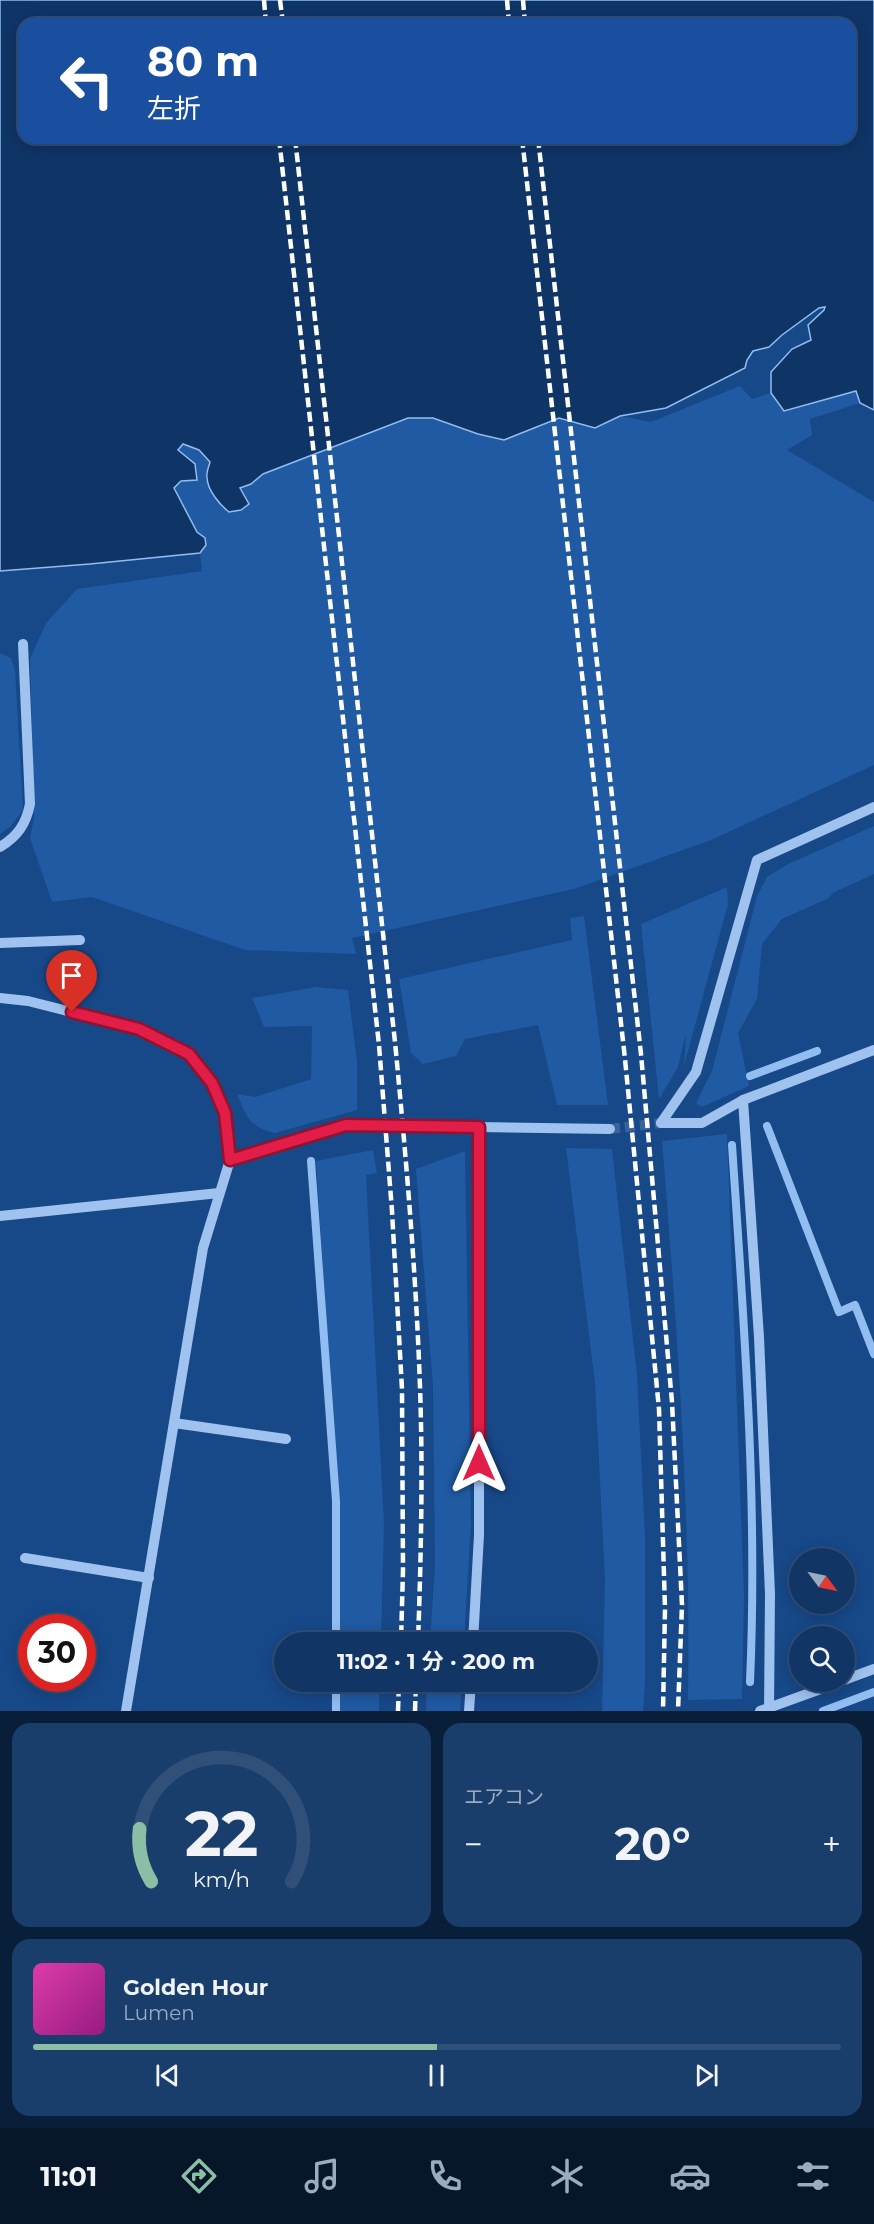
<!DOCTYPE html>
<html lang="ja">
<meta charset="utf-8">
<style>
:root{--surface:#113666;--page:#1a3e6c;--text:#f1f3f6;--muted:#9cabbf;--line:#30507a;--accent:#8abfa5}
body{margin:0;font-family:Montserrat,"Noto Sans JP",sans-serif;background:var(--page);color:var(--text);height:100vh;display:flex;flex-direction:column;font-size:22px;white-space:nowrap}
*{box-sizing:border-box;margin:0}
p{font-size:20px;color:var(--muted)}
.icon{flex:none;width:33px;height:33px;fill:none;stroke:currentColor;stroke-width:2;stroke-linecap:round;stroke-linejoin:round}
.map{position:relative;height:1711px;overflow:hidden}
.panel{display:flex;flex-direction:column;gap:12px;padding:12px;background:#091e38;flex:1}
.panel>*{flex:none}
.banner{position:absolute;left:18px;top:18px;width:838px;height:126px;border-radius:18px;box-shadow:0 3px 15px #0003,0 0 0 2px var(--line);background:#1a4fa0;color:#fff;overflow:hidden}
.needle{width:39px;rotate:123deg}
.tools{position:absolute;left:789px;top:1548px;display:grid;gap:12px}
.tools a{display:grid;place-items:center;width:66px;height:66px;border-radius:50%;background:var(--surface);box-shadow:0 3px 15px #0003,0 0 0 2px var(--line);font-size:30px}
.speed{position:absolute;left:18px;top:1614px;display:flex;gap:12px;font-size:30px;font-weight:700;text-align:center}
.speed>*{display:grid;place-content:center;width:78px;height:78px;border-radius:50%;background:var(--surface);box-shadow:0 3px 15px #0003,0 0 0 2px var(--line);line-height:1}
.speed .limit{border:9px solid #d22;background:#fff;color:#111}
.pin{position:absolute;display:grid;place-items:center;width:51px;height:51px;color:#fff;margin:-62px -26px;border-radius:50% 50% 50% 0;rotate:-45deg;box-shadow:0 0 6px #0007}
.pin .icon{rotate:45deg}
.me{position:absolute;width:66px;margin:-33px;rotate:0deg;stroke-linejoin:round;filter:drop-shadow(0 0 4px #0008)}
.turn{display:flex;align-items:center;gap:21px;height:126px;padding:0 30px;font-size:27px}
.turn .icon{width:78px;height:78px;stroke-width:2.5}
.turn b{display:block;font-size:42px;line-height:51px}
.big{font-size:45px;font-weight:700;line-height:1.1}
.panel .tile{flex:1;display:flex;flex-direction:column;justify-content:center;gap:9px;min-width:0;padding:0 21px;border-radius:18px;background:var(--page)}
.panel .dial{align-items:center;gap:0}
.dial svg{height:156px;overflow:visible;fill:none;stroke:var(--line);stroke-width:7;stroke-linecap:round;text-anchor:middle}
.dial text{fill:var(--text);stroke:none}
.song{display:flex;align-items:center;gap:18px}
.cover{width:72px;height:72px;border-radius:9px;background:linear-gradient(135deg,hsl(320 70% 55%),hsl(310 70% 35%))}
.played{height:6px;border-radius:3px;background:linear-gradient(90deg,var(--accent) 50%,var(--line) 50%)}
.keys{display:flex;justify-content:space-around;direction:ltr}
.heat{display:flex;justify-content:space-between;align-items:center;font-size:33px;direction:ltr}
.panel .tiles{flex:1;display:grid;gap:12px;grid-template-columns:1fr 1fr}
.tile:last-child{grid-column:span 2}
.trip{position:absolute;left:274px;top:1632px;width:324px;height:60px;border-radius:30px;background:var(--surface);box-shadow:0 3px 15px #0003,0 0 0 2px var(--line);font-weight:700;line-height:60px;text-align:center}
.tab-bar{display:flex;height:96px;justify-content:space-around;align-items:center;background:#071629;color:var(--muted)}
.tab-bar .icon{width:42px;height:42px}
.tab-bar .current{color:var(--accent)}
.tab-bar b{font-size:27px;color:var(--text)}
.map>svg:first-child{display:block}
.green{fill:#205aa2}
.water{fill:#0f3466;stroke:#91bdf0;stroke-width:1.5;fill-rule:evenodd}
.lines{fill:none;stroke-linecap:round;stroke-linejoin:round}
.stream{stroke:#91bdf0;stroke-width:8}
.minor-tunnel{stroke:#3a639a;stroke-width:10;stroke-dasharray:10 5;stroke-linecap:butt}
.minor{stroke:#9fc2ee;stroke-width:10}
.rail{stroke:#fff;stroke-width:4.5;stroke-dasharray:10 4.5;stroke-linecap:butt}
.route-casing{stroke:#92132f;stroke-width:15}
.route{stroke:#e11d48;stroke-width:10}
</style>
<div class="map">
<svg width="874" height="1711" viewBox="0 0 874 1711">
<rect width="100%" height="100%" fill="#174888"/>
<g class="green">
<path d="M740 386 752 399 771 393 784 411 856 391 860 403 810 419 812 435 787 450 874 502V765L711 840 574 889 352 938 356 954 245 950 92 897 52 902 30 838 34 818 30 659 46 623 77 589 202 571 200 553 206 545 205 538 197 532 174 488 195 464 178 449 183 444 199 450 210 462C209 467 206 473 206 478 207 490 220 505 229 512L241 510 249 504 239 488 251 484 263 474 408 418H433L478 434 504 440 559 418 595 428 620 416 651 422Z"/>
<path d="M0 653 11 658 15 669 23 810 10 827 0 834Z"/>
<path d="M874 826V874L833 893 827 899 782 919 762 944 757 999 738 1033 749 1086 702 1107 696 1103 712 1071 757 896 767 877 788 864Z"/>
<path d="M727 887 728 904 684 1066 686 1034 678 1067 659 1099 641 924Z"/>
<path d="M584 916 608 1105H557L538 1025 465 1039 456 1056 423 1064 411 1053 399 979 572 940 570 918Z"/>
<path d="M316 987 348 990 357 1061V1110L275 1133C249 1127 246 1116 237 1094L255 1097 311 1079 312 1026 264 1027 252 998Z"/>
<path d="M727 1134 744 1596 742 1699 688 1700C691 1513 677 1327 662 1141Z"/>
<path d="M566 1148 612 1149 637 1375 645 1536V1685L643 1711H602L605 1579 595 1384Z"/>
<path d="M373 1150 377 1173 366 1175 384 1523 381 1642H338V1501L316 1161Z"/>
<path d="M465 1151 471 1524 464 1642H430L435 1564 433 1387 416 1169Z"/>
<rect x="338" y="1682" width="41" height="29"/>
<path d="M427 1682H462L460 1711H426Z"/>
</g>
<path class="water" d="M0 0H874V410L860 403 856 391 784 411 771 393V372L792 349 811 340 808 325 824 310 825 307 819 308 782 335 769 347 753 351 747 360 745 368 666 408 620 416 595 428 559 418 504 440 478 434 433 418H408L263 474 251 484 240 488 249 504 241 510 229 512C220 505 207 490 207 477 206 473 209 466 210 462L199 450 183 444 178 450 195 464 197 480 181 481 174 488 197 532 205 538 206 545 200 553 90 564 0 571ZM24 24H850V138H24Z"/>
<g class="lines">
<g class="stream">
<path d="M750 1076 817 1051"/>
<path d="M767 1126 839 1312 855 1305 874 1354"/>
<path d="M732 1145C744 1324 758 1503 750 1682"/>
<path d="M311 1161 336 1501V1642"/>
<path d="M336 1682V1711"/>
<path d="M823 1711 874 1692"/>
</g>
<path class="minor-tunnel" d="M610 1129 661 1123"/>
<g class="minor">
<path d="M0 847C18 836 26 824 30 804L23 644"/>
<path d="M0 943 80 940"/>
<path d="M0 998 28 1001 139 1029 189 1054 212 1083 225 1113 230 1160 203 1248 126 1711"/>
<path d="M743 1100 759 1337 770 1594 769 1711"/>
<path d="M661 1123 696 1072 757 860 874 807"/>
<path d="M661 1123H702L743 1100 874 1050"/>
<path d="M230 1160 346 1125 610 1129"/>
<path d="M0 1216 219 1193"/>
<path d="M174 1423 286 1439"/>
<path d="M25 1558 149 1578"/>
<path d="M473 1642 479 1535V1127"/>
<path d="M844 1680 874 1669"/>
<path d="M469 1711 471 1682"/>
<path d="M760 1711 840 1682"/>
</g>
<g class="rail">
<path d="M264 0 266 24"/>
<path d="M280 0 283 24"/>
<path d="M507 0 509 24"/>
<path d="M523 0 525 24"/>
<path d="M279 138 379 1045 392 1211 402 1389 403 1570 401 1642"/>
<path d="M295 138 395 1042C406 1157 416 1272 420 1387 423 1472 421 1558 418 1642"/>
<path d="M522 138 625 1059 659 1409 665 1609 663 1711"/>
<path d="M538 138 641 1054 672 1402 682 1605 678 1711"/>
<path d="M398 1711 399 1682"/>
<path d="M415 1711 416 1682"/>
</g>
</g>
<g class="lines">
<g class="route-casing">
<path id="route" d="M72 1012 139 1029 189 1054 212 1083 225 1113 230 1160 346 1125 479 1127V1463"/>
</g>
<use href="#route" class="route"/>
</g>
</svg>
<div class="tools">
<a><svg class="needle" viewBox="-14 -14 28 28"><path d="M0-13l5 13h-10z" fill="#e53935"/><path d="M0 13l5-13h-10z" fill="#9cabbf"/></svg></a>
<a><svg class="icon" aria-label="search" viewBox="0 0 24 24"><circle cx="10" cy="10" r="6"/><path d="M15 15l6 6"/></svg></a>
</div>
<div class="speed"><div class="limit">30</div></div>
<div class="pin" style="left:72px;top:1012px;background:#d93025"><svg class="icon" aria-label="arrive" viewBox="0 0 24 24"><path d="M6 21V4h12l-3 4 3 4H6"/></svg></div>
<svg class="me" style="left:479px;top:1463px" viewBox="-20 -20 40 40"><path d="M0-17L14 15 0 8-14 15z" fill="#e11d48" stroke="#fff" stroke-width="4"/></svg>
<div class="trip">11:02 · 1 分 · 200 m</div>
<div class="banner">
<div class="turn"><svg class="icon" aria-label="left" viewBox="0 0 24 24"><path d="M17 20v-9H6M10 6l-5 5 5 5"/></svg><div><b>80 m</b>左折</div></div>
</div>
</div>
<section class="panel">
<div class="tiles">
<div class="tile dial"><svg viewBox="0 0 100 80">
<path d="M14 69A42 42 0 1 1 86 69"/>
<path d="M14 69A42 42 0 0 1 8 42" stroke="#8abfa5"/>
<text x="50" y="56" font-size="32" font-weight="700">22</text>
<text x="50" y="72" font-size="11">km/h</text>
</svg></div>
<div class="tile"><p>エアコン</p>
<div class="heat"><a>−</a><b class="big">20°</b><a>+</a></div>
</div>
<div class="tile">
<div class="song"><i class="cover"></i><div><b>Golden Hour</b><p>Lumen</p></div></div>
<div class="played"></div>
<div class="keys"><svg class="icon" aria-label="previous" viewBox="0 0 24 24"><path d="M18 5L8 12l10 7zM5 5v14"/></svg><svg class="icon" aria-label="pause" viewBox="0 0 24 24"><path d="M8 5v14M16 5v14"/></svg><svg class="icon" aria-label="next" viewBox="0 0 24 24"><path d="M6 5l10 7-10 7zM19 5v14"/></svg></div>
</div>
</div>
</section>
<nav class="tab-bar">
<b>11:01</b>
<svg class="icon current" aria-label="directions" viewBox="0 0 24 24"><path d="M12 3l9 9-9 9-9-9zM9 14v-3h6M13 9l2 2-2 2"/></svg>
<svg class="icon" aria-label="music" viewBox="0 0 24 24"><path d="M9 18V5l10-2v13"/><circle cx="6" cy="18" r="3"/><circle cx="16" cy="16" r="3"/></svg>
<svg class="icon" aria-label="phone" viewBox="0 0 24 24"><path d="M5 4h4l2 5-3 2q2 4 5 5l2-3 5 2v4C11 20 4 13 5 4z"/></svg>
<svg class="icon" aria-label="climate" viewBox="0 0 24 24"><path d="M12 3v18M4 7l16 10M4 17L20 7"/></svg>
<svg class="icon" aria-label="car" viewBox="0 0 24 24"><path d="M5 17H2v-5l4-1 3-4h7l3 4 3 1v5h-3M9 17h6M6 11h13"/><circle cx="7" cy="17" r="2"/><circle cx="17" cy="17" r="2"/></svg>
<svg class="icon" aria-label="filters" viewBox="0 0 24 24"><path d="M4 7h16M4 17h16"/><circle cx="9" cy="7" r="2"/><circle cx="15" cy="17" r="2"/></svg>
</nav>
